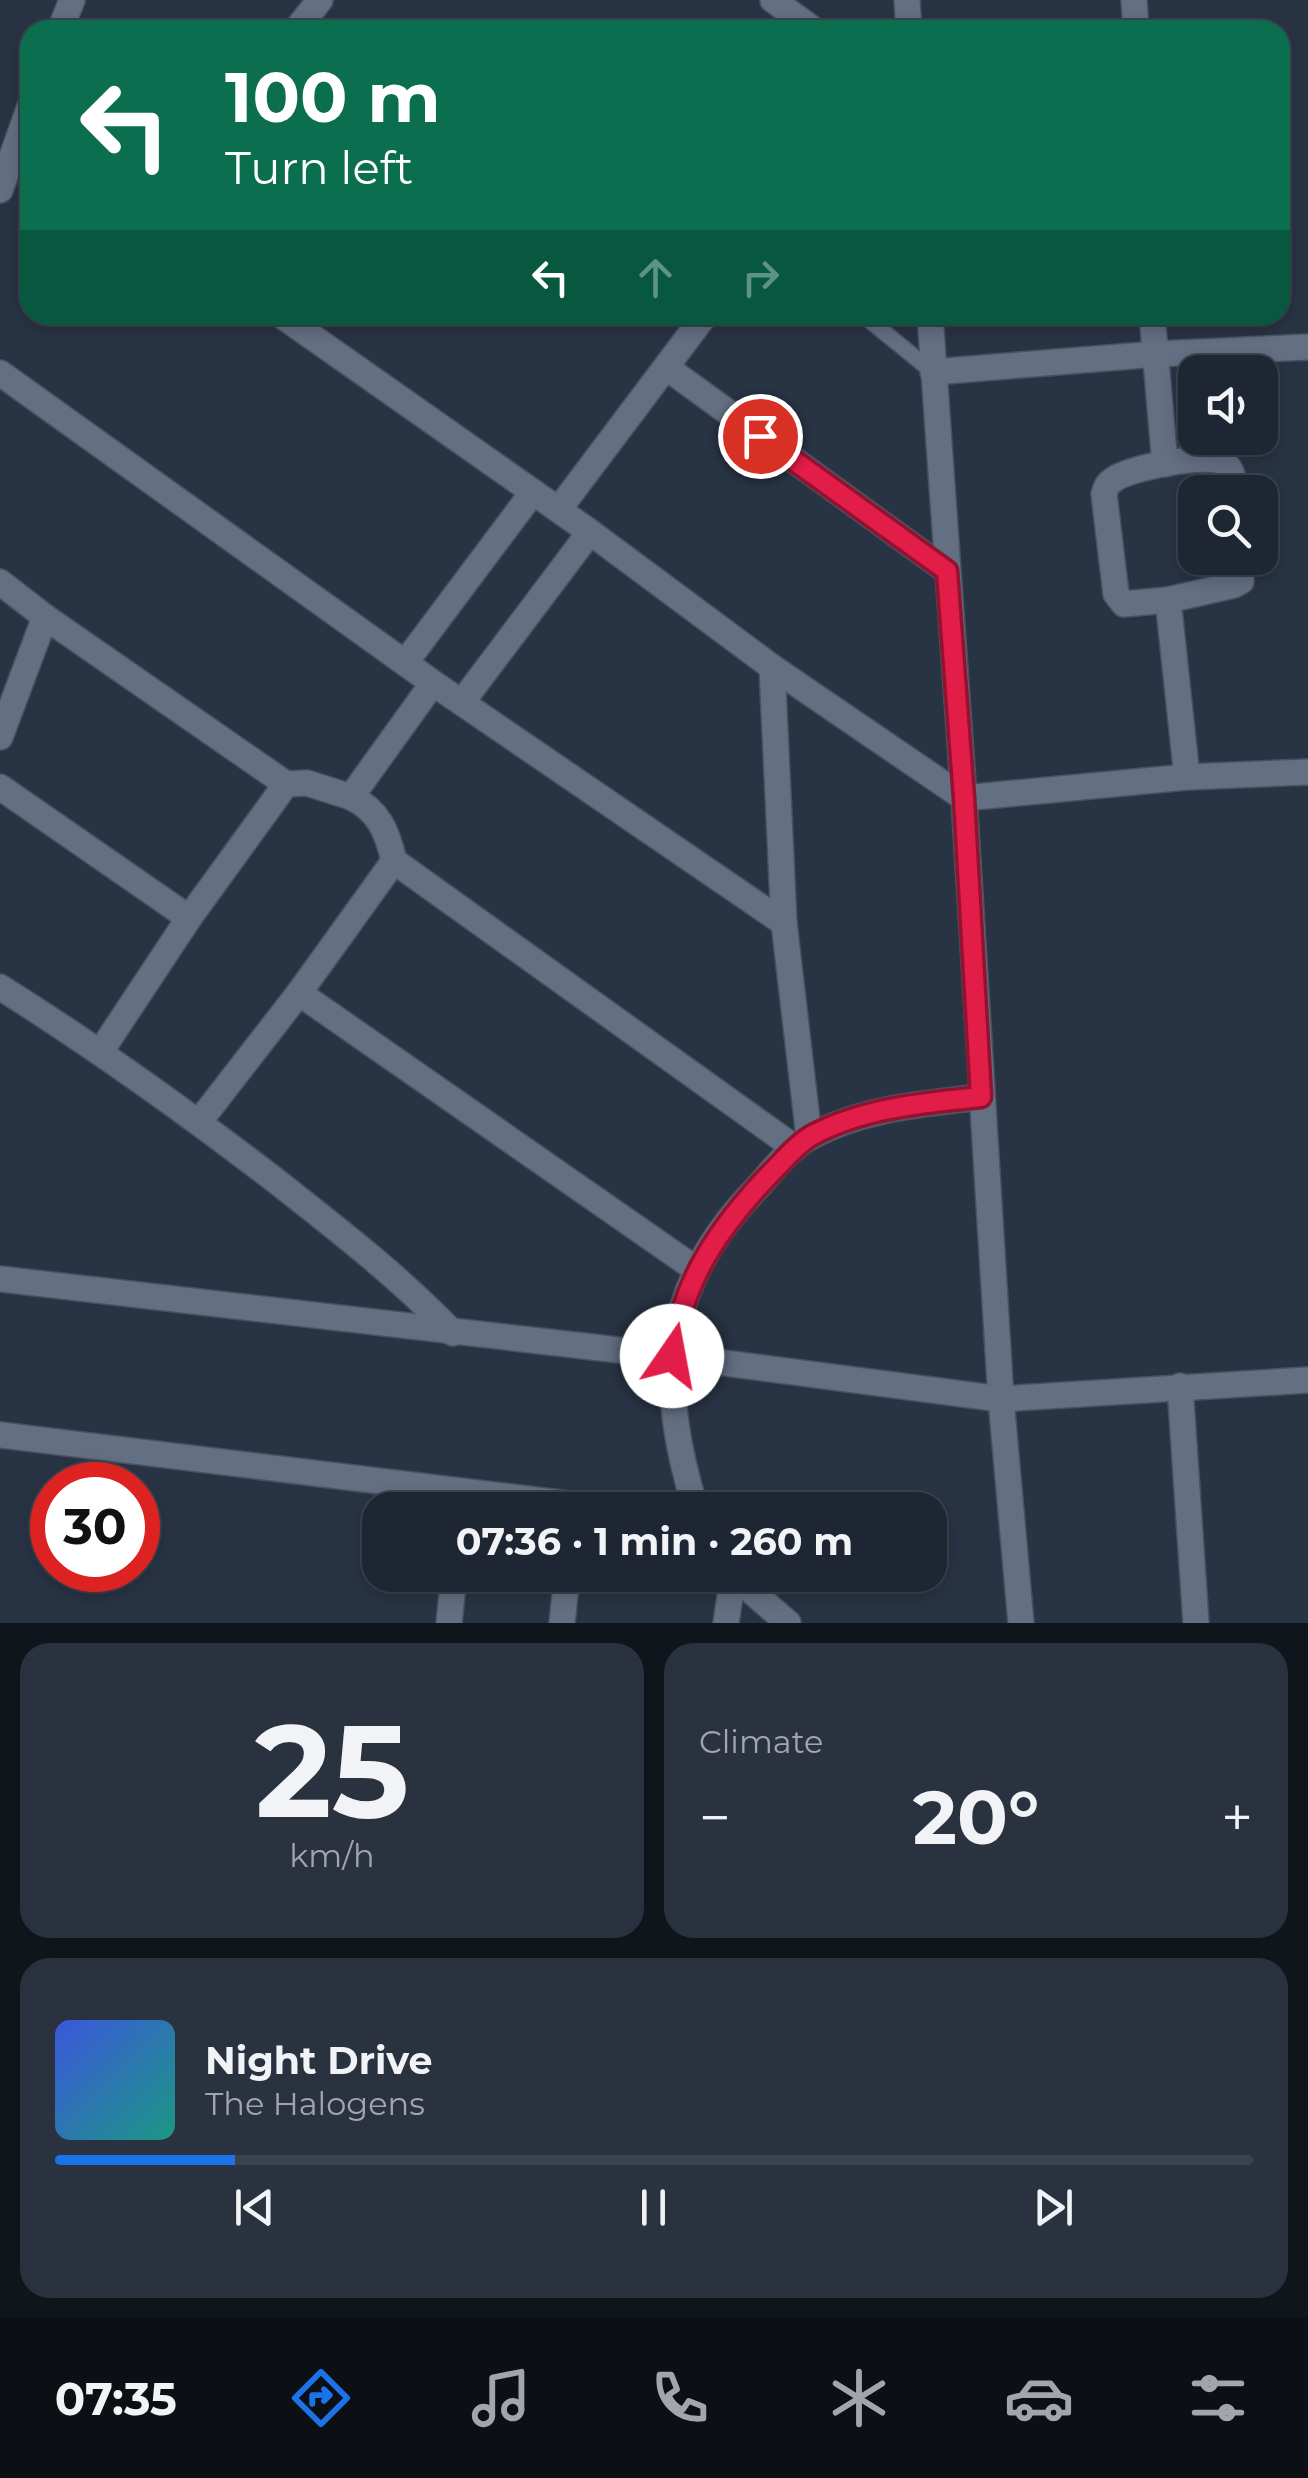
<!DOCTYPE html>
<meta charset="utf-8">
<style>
:root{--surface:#1e2633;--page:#2b323f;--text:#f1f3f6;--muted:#a1a5ac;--line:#3c434e;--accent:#1a73e8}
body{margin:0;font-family:Montserrat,sans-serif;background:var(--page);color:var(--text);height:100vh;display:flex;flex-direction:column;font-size:38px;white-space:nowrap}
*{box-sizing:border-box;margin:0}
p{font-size:32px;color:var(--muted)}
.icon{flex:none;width:55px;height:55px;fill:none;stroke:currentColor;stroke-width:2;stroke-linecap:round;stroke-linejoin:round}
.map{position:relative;height:1623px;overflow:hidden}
.panel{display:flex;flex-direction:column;gap:20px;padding:20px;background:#10151c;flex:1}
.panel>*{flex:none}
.top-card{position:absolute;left:20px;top:20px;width:1270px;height:305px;border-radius:30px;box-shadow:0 5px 15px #0003,0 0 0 2px var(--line);background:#0b6e4f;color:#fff;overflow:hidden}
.fabs{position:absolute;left:1178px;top:355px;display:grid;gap:20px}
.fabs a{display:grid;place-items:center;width:100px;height:100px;border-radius:20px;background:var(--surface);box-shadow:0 5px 15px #0003,0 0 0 2px var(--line);font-size:50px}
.speed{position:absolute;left:30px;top:1462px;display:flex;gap:20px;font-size:50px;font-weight:700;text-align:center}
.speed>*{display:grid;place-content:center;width:130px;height:130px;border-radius:50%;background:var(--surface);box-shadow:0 5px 15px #0003,0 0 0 2px var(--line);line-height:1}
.speed .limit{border:15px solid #d22;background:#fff;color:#111}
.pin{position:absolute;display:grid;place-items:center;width:85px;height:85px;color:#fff;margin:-42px;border:5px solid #fff;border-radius:50%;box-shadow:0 2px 10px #0007}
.me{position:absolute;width:110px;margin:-55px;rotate:12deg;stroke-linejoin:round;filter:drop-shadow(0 0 8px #0008)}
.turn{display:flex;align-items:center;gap:35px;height:210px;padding:0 40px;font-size:45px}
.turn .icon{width:130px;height:130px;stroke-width:2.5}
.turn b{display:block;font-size:70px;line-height:85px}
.lanes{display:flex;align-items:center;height:95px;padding:0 40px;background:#0003;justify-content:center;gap:50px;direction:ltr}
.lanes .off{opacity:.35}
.big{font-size:75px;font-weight:700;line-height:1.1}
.panel .card{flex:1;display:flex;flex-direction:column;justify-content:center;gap:15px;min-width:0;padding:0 35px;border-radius:30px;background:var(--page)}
.panel .dial{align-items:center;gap:0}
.dial b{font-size:130px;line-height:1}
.song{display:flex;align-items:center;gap:30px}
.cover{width:120px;height:120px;border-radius:15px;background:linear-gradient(135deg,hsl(230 70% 55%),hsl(170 70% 35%))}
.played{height:10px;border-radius:5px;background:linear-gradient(90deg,var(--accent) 15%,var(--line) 15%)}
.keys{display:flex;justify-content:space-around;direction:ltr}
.heat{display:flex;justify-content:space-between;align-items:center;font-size:55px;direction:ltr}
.panel .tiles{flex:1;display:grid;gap:20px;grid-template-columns:1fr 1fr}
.card:last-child{grid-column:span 2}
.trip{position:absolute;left:362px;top:1492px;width:585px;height:100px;border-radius:30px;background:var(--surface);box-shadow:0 5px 15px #0003,0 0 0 2px var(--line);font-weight:700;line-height:100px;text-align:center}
.menu{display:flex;height:160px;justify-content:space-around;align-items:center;background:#0c0f14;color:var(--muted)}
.menu .icon{width:70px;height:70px}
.menu .on{color:var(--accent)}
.menu b{font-size:45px;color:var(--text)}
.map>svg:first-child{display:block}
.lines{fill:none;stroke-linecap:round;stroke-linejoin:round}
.lane-casing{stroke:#48515f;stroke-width:18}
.street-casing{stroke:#48515f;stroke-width:28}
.lane{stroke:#636f82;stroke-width:15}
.street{stroke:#636f82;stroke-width:25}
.route-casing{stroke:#92132f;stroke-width:25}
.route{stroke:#e11d48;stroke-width:18}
</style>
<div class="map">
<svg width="1308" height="1623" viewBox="0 0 1308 1623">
<rect width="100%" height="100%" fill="#283344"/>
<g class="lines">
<g class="lane-casing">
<path id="lane" d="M863 315 933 372"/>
</g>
<g class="street-casing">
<g id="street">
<path d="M773 0 814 30"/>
<path d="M907 0 909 30"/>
<path d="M1134 0 1136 30"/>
<path d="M60 30 72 0"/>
<path d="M296 30 320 0"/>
<path d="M0 190 30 106"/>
<path d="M281 315 590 532 772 667 964 798 1187 777 1308 772"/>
<path d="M930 315 964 798 1001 1399 1021 1623"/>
<path d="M1152 315 1165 464"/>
<path d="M667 368 947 571"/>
<path d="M933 372 1157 354 1308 347"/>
<path d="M0 373 433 683 784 923"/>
<path d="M1234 492C1233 482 1234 470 1224 463 1208 452 1128 468 1113 480 1106 485 1107 486 1104 494L1116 594 1124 604 1168 600 1234 585 1241 581 1240 558"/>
<path d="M559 509 705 315"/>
<path d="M0 582 45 617 286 784"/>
<path d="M1168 600 1187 777"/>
<path d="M405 663 533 492"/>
<path d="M772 667 784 923 809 1137"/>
<path d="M462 702 590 532"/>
<path d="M0 737 45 617"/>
<path d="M0 787 189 918"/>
<path d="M394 861 795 1148"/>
<path d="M0 987C97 1048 189 1114 280 1184 341 1232 399 1277 453 1333"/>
<path d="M299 993 697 1270"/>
<path d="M101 1051 189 918 286 784 307 783 351 797"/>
<path d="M199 1122 299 993 394 861C387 831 379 811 351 797L433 683"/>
<path d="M0 1279 671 1356 1001 1399 1308 1380"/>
<path d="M1180 1386 1196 1623"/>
<path d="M0 1435 619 1510"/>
<path d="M696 1510C657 1383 660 1287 757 1188 773 1170 790 1147 812 1136 863 1108 924 1104 981 1097"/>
<path d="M733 1575 788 1623"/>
<path d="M449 1623 454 1575"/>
<path d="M562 1623 567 1575"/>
<path d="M726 1623 733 1576"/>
</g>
</g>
<use href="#lane" class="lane"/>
<use href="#street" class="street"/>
</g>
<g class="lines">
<g class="route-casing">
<path id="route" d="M672 1356C682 1280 720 1226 772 1172 784 1160 796 1145 811 1136 862 1108 924 1103 981 1097L964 798 947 571 760 436"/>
</g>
<use href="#route" class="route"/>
</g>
</svg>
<div class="fabs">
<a><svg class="icon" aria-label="sound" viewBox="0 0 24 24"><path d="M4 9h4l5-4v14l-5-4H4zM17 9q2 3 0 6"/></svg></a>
<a><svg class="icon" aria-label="search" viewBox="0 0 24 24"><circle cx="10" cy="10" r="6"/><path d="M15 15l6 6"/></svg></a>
</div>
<div class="speed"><div class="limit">30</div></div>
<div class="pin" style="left:760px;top:436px;background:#d93025"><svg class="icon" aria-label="arrive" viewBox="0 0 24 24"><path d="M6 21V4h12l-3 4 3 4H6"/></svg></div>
<svg class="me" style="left:672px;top:1356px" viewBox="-20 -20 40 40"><circle r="19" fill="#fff"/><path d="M0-13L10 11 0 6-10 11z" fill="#e11d48"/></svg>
<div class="trip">07:36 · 1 min · 260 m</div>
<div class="top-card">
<div class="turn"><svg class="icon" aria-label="left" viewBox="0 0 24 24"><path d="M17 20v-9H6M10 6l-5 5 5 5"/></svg><div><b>100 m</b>Turn left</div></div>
<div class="lanes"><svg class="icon" aria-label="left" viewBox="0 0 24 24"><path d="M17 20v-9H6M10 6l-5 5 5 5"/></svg><svg class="icon off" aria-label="ahead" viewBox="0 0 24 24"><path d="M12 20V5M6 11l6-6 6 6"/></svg><svg class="icon off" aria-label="right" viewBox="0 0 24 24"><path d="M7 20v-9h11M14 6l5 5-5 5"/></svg></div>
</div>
</div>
<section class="panel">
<div class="tiles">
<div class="card dial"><b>25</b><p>km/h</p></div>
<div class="card"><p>Climate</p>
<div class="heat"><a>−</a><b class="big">20°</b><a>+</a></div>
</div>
<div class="card">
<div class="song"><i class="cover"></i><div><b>Night Drive</b><p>The Halogens</p></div></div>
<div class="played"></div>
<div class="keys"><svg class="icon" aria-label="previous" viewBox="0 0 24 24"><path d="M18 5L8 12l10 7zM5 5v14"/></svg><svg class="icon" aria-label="pause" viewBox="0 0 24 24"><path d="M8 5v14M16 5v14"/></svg><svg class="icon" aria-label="next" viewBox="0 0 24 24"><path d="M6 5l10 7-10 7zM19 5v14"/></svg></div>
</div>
</div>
</section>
<nav class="menu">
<b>07:35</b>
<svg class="icon on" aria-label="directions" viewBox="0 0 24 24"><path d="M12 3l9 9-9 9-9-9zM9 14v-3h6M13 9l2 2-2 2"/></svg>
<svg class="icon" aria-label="music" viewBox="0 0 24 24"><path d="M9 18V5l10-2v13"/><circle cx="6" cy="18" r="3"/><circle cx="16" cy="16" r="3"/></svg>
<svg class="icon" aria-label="phone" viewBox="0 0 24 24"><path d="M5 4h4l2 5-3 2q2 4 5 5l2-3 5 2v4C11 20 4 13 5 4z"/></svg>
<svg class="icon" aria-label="climate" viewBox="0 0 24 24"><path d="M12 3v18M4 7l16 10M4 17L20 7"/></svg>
<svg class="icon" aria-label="car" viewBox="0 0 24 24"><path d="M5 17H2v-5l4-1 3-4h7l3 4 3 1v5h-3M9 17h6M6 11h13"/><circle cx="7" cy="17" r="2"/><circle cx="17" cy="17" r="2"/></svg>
<svg class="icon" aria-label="filters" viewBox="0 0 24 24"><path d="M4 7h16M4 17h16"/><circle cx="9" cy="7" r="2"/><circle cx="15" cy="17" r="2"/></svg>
</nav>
